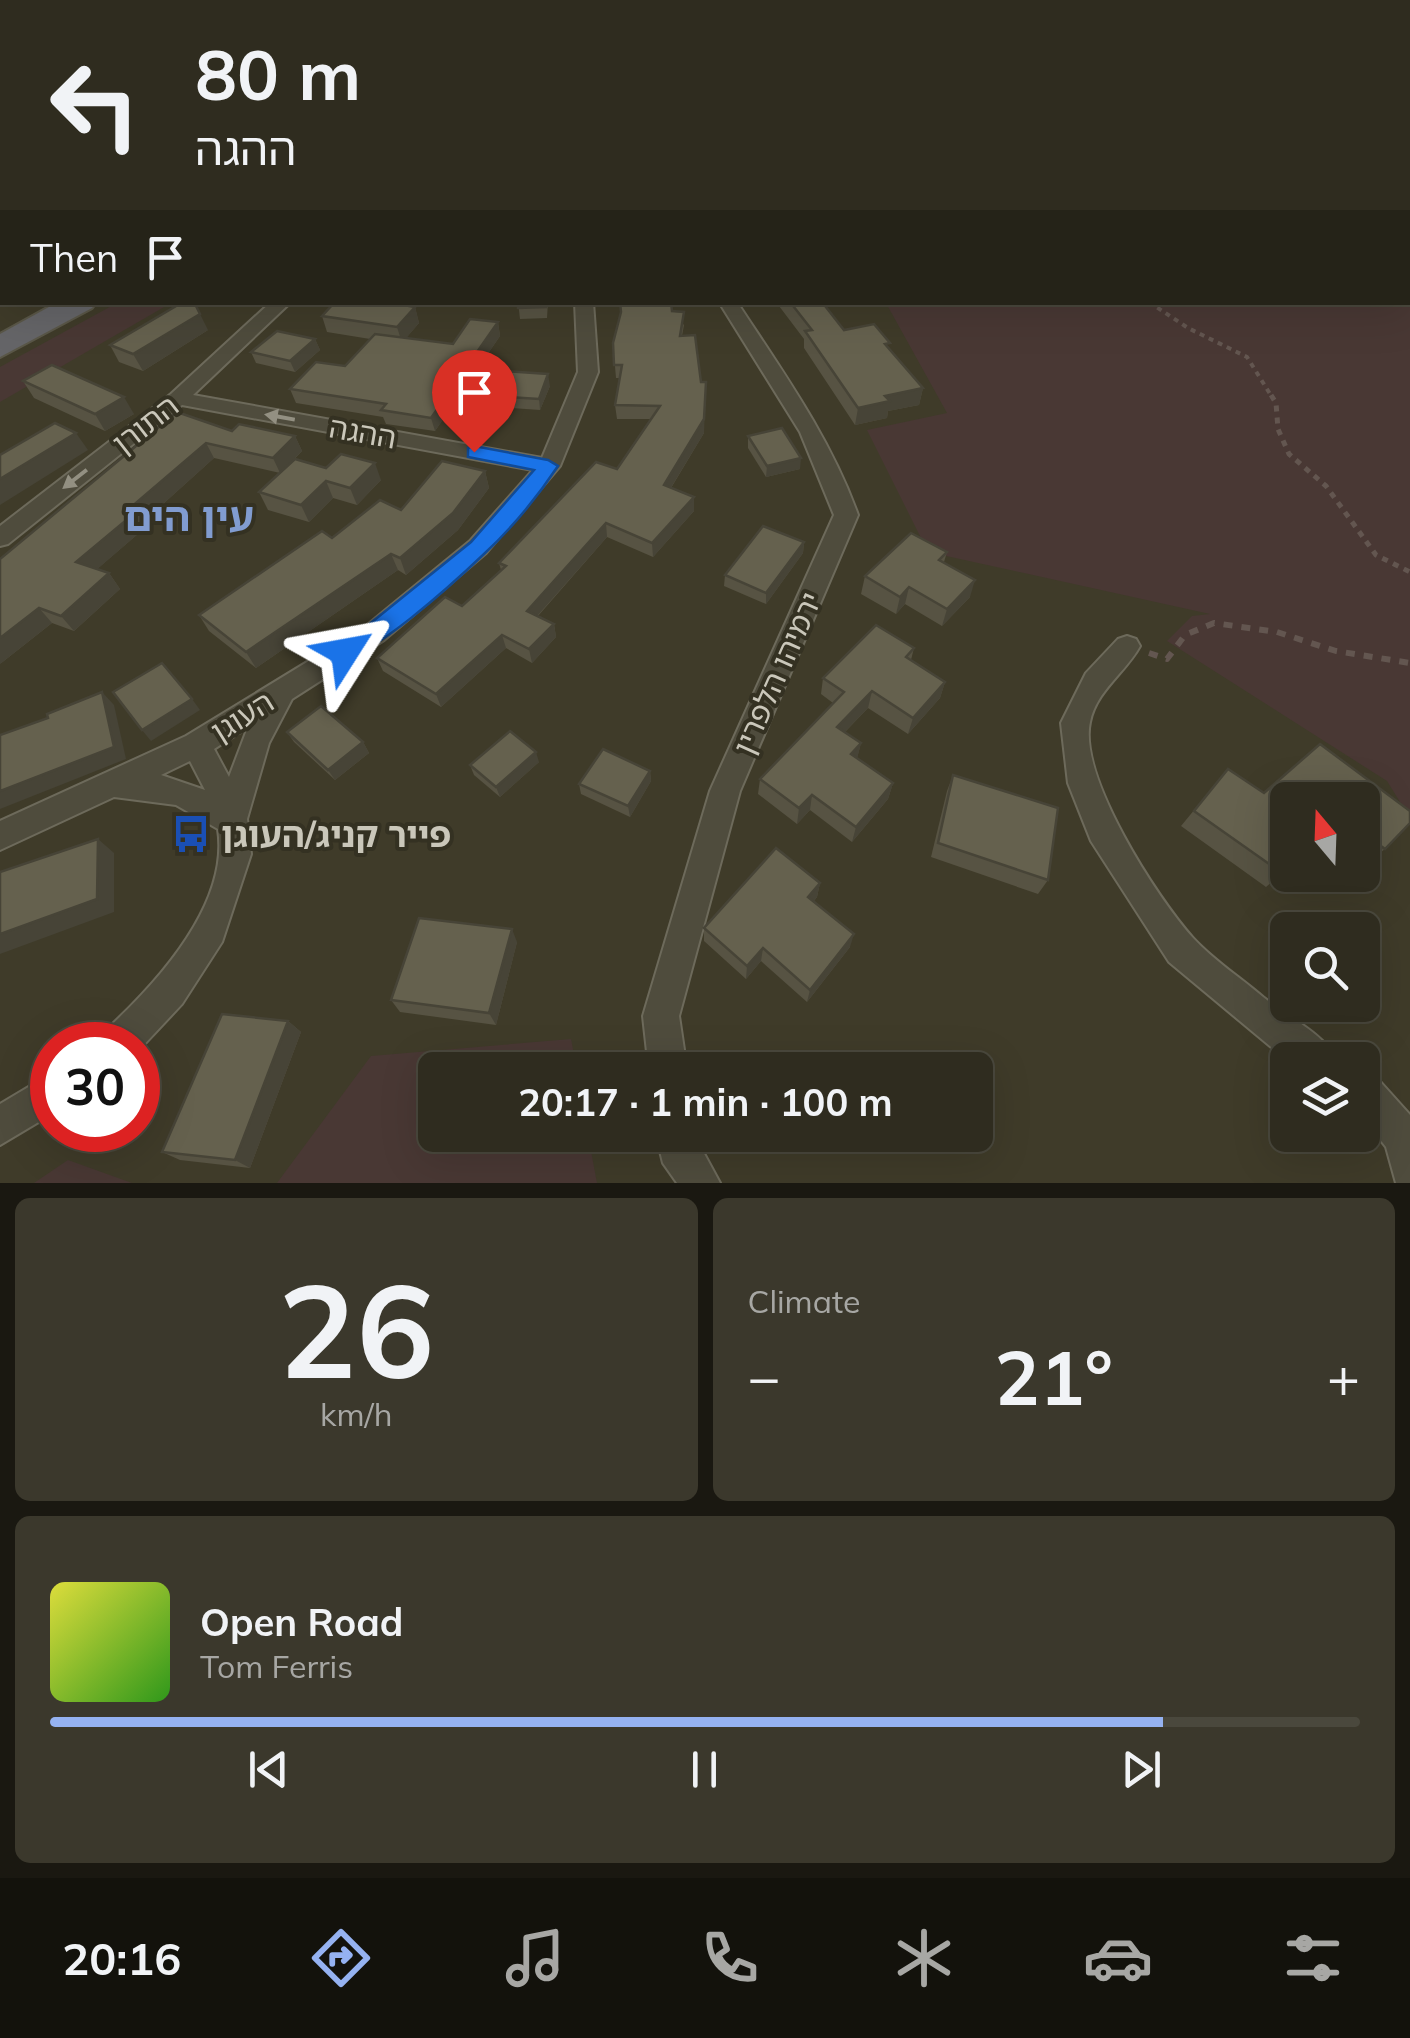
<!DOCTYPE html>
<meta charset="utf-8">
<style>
:root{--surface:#2f2c1f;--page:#3b382c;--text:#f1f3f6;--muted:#a7a7a4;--line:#4a483d;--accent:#95b2f1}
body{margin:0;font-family:Mulish,"Noto Sans Hebrew",sans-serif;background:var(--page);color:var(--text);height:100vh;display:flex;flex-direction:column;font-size:38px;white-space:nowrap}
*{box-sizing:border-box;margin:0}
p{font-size:32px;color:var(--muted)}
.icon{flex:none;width:55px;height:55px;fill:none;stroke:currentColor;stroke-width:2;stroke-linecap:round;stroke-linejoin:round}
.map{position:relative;height:1183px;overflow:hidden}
.sheet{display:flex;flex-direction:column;gap:15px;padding:15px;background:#1a1811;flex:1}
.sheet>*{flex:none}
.hud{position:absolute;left:0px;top:0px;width:1410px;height:305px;box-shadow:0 10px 40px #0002,0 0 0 2px var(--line);background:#2f2c1f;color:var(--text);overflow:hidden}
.needle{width:65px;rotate:341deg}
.buttons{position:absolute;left:1270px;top:782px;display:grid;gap:20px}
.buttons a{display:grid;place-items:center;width:110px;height:110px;border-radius:15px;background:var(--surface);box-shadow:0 10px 40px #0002,0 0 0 2px var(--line);font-size:50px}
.speed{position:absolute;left:30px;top:1022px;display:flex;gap:20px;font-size:50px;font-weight:700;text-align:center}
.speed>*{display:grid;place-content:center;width:130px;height:130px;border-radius:50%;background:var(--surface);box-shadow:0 10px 40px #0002,0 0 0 2px var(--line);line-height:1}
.speed .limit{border:15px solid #d22;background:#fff;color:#111}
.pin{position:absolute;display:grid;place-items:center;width:85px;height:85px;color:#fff;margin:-102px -42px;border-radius:50% 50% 50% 0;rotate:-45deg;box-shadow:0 0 10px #0007}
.pin .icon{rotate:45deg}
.me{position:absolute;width:110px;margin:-55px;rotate:56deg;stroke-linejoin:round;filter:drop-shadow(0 0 8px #0008)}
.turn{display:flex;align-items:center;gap:35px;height:210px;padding:0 30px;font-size:45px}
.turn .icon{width:130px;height:130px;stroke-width:2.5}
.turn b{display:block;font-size:70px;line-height:85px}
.then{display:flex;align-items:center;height:95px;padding:0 30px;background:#0003;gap:20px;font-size:38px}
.big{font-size:75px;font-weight:700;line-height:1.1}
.sheet .card{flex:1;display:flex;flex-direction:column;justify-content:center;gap:15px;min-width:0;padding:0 35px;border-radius:15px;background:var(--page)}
.sheet .dial{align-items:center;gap:0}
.dial b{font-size:130px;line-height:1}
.song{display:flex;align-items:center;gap:30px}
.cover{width:120px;height:120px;border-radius:15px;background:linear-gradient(135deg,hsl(60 70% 55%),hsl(110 70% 35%))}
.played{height:10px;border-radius:5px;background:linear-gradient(90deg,var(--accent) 85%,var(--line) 85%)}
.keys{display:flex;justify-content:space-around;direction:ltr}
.heat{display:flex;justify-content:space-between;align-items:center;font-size:55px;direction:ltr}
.sheet .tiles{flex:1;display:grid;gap:15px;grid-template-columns:1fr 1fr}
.card:last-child{grid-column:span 2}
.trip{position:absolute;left:418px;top:1052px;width:575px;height:100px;border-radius:15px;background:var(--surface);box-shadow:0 10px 40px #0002,0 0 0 2px var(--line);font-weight:700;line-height:100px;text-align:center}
.dock{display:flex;height:160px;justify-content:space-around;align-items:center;background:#13120c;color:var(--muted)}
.dock .icon{width:70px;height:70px}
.dock .selected{color:var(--accent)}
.dock b{font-size:45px;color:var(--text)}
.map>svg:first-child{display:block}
.green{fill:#493834}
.water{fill:#5f593c}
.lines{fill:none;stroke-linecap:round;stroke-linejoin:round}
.service-casing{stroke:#6d6a5b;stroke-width:4}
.pedestrian-casing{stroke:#6d6a5b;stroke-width:4}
.minor-casing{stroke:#6d6a5b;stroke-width:4}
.trunk-casing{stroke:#5a5748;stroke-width:4}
.path-far3{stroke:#635650;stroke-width:2.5;stroke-dasharray:4 4;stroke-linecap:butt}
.path-far2{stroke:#635650;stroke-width:4;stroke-dasharray:5 5;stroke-linecap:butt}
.path-far1{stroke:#635650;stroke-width:5;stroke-dasharray:6 6;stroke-linecap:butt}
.path{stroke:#635650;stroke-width:6;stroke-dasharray:9 9;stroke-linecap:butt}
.service{fill:#4f4c3d;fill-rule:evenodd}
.pedestrian{fill:#4f4c3d;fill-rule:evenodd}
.minor{fill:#4f4c3d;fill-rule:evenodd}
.trunk{fill:#656568;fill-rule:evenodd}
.rail{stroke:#76715f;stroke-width:4;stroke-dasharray:5 5;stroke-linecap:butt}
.wall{fill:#575343}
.shaded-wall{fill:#474437}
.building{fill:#65614e;stroke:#474437;stroke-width:2.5}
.oneway{fill:#939082}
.route{fill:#1a73e8;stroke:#114b97;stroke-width:2.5}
.labels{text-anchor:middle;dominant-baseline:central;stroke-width:8;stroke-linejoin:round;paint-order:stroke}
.street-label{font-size:30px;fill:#cac7ba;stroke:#343122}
.near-poi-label{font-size:35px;font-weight:bold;fill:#cac7ba;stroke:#343122;text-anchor:start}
.district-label{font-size:40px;font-weight:bold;fill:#819cd0;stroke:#343122}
</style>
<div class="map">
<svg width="1410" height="1183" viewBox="0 0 1410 1183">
<rect width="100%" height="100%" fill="#3f3b29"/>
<g class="green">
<path d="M764 0H1410V39L1408 2H753Z"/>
<path d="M1408 65H1410V818L1387 781 1167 641 1192 616 1210 614 928 552 867 430 947 413 886 303 1408 302Z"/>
<path d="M117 303H171L0 402V367Z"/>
<path d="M571 1039 577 1070H435V1135H588L597 1183H277L371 1056Z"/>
<path d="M68 1160 132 1183H34Z"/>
</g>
<path class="water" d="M0 0H469L2 2 0 176Z"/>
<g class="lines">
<g class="service-casing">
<rect id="service" x="1408" y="61" width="2" height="4"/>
</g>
<g class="pedestrian-casing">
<path id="pedestrian" d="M2 213V221L0 222V214Z"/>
</g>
<g class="minor-casing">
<g id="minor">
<path d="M2 224V234L0 235V225Z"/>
<path d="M271 302H291L193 395 542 458 578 372 575 302H593L598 372 560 466 486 553 384 640 292 699 269 743 247 819 251 854 222 942 182 1004 138 1051V1045H99L104 1032C156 984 230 905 218 829L176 805 114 797 0 850V821L186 736 366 626 470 541 533 470 182 405 8 544 0 546V526L171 394ZM248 727 229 777 214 749ZM190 761 205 790 161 775Z"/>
<path d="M719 302H737C782 371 830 437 858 515L740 791 679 1016 687 1070H649L643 1016 710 791 834 515 800 432Z"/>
<path d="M1127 636 1136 639 1140 646C1126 672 1096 691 1090 722 1078 776 1157 898 1193 938 1213 960 1241 978 1263 997 1284 1014 1328 1037 1337 1060L1288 1061 1169 962 1091 841 1068 783 1061 723 1086 673 1118 639Z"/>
<path d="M1362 1070 1375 1076 1410 1115V1183H1396L1386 1147 1362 1116Z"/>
<path d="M52 1073V1114L0 1145V1104Z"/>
<path d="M656 1135H694L720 1183H677L663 1163Z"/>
</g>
</g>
<g class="trunk-casing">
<path id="trunk" d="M58 302H96L92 308 0 357V334Z"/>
</g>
<g class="path-far3">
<path d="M490 2 498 0"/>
<path d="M520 2 530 0"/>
<path d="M1016 2 1022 0"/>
</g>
<path class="path-far2" d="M1149 302 1188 328 1247 357 1272 397"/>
<path class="path-far1" d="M1271 395 1276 403 1278 429 1289 454 1326 486 1376 555 1410 572"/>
<path class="path" d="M1149 653 1167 659 1185 635 1214 623 1277 632 1336 651 1410 663"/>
<use href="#service" class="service"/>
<use href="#pedestrian" class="pedestrian"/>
<use href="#minor" class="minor"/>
<use href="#trunk" class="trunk"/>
<path class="rail" d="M645 2 656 0"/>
</g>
<g class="wall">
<path d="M518 302H548L547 318 520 319Z"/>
<path d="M776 302H822L844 330 889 349 923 388 919 405 888 411 887 418 855 425 804 348V339Z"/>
<path d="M415 307 419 323 406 338 453 344 498 322 500 336 435 431 386 424 383 417 296 403 290 389 345 366 370 339 327 332 322 316Z"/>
<path d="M672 311 684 325 682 336 704 433 671 488 694 511 653 557 607 537 538 616 554 624 556 637 532 663 506 648 441 707 383 671 377 658 462 606 501 570 499 563 617 469 651 419H617L615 405 620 378H616L613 343Z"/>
<path d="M208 330 143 371 119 362 110 345Z"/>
<path d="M315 339 320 350 295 372 256 363 251 352Z"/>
<path d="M23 381 134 414 105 431 34 398Z"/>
<path d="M550 386 540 410 498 407 495 396Z"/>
<path d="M177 412 232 431 295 436 302 451 285 469 326 468 381 480 357 505 333 498 309 522 268 510 259 492 280 473 214 458 143 522 146 527 97 569 109 573 120 589 74 631 52 623 0 664Z"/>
<path d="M748 436 800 469 766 477 748 448Z"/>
<path d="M485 471 489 488 458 530 406 575 398 570 256 668 209 631 199 615 332 538 401 510Z"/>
<path d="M804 542 803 553 766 604 724 586 725 575Z"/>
<path d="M947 552 944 562 970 597 942 626 905 604 896 614 861 594 865 576Z"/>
<path d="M914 648 911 660 945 682 940 698 908 734 868 708 845 732 861 743 857 758 893 783 888 799 852 842 810 810 797 824 758 794 760 779 833 703 821 694 823 678Z"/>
<path d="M287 732 363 742 369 753 335 780 294 742Z"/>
<path d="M1320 744 1410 811V823L1385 849 1367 863 1362 860V800H1288V865L1282 873 1266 887 1181 826 1228 769 1264 793Z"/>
<path d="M539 762 500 797 474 775 470 765Z"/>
<path d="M650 771 651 781 630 817 581 794 579 784Z"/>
<path d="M953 775 1048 880 1038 894 931 857 947 791Z"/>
<path d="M820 883 817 897 814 901 850 947 807 1002 761 961 746 979 704 941V928Z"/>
<path d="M517 942 496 1025 400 1012 391 1000Z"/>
<path d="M288 1021 301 1032 250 1168 180 1160 162 1152Z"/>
</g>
<g class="shaded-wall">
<path d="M415 307 419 323 402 343 397 327Z"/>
<path d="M200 314 208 330 143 371 133 354Z"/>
<path d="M498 322 500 336 435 431 431 418Z"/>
<path d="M315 339 320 350 295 372 290 361Z"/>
<path d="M548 374 550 386 540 410 539 399Z"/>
<path d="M706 382 704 433 664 499V485Z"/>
<path d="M923 388 919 405 888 411 887 418 855 425 858 408 885 396Z"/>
<path d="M124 397 134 414 105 431 95 414Z"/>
<path d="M76 433 88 450 0 505V479Z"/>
<path d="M295 436 302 451 280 473 273 458Z"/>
<path d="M206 443 214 458 143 522 146 527 87 578 76 562 129 509Z"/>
<path d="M801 458 800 469 766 477 767 466Z"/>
<path d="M375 463 381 480 357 505 350 488Z"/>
<path d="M485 471 489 488 458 530 406 575 400 558Z"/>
<path d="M326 481 333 498 309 522 301 505Z"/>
<path d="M694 497V511L653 557 652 543Z"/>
<path d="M606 523 607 537 530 624 527 611Z"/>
<path d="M804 542 803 553 766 604V593Z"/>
<path d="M391 554 398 570 256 668 246 652Z"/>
<path d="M109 573 120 589 74 631 61 616Z"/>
<path d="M975 580 970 597 942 626 947 609Z"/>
<path d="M909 587 905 604 896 614 900 597Z"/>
<path d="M39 608 52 623 0 664V638Z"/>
<path d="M554 624 556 637 532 663 529 649Z"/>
<path d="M502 635 506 648 441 707 436 694Z"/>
<path d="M945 682 940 698 908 734 913 718Z"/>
<path d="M872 691 868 708 834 743 837 727Z"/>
<path d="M102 692 114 705 126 759 0 809V791Z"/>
<path d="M192 699 200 710 151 741 142 730Z"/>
<path d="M363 742 369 753 335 780 328 770Z"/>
<path d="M861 743 857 759 851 754Z"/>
<path d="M536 752 539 762 500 797 496 787Z"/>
<path d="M650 771 651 781 630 817 628 806Z"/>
<path d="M893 783 888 799 852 842 856 827Z"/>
<path d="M812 795 810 810 797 824 799 808Z"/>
<path d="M98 839 114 853V912L0 954V934Z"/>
<path d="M820 883 817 897 806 911 808 897Z"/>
<path d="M512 929 517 942 496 1025 489 1013Z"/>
<path d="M854 934 850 947 807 1002 810 990Z"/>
<path d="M763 948 761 961 746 979 747 966Z"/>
<path d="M288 1021 301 1032 250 1168 235 1160Z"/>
</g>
<g class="building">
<path d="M528 0H599L589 2H535Z"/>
<path d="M183 302H194L200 314 133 354 110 345Z"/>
<path d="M335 302H386L415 307 397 327 322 316Z"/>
<path d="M518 302H546V307L518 308Z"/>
<path d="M620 302H671L672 311 684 312 680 336 695 335 701 382H706L704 419 664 485 694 497 652 543 606 523 527 611 554 624 529 649 502 635 436 694 377 658 445 597 462 606 506 566 499 563 596 462 617 469 660 406 615 405 622 365H614L613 343 621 312Z"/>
<path d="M790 302H822L844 330 874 324 890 343 885 344 923 388 885 396 890 401 858 408 805 331 812 330Z"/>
<path d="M470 319 498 322 431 418 381 410 386 404 290 389 316 362 345 366 375 334 453 344Z"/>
<path d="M277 331 315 339 290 361 251 352Z"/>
<path d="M52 365 124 397 95 414 23 381Z"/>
<path d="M506 371 548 374 539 399 495 396Z"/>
<path d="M177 412 232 431 239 424 295 436 273 458 206 443 129 509 136 512 76 562 109 573 61 616 39 608 0 638V559Z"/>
<path d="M55 423 76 433 0 479V455Z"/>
<path d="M782 428 801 458 767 466 748 436Z"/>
<path d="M341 454 375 463 350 488 326 481 301 505 259 492 295 459 326 468Z"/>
<path d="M442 461 485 471 453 513 400 558 391 554 246 652 199 615 322 531 332 538 380 500 401 510Z"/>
<path d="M763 526 804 542 766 593 725 575Z"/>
<path d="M911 533 947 552 939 560 975 580 947 609 909 587 900 597 865 576Z"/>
<path d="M876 625 914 648 906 657 945 682 913 718 872 691 837 727 861 743 851 754 893 783 856 827 812 795 799 808 760 779 844 692 823 678Z"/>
<path d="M162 663 192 699 142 730 113 692Z"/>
<path d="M102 692 114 747 0 791V735L48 718 47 714Z"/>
<path d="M321 706 363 742 328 770 287 732Z"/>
<path d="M510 731 536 752 496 787 470 765Z"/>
<path d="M1320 744 1410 811V823L1385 849 1362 832V800H1288V865L1282 873 1194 811 1228 769 1264 793Z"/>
<path d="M603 749 650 771 628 806 579 784Z"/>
<path d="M953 775 1058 808 1048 880 938 843Z"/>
<path d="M98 839 97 899 0 934V872Z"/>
<path d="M776 848 820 883 808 897 854 934 810 990 763 948 747 966 704 928Z"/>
<path d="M419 918 512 929 489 1013 391 1000Z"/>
<path d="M222 1014 288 1021 235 1160 162 1152Z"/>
</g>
<defs><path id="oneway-solid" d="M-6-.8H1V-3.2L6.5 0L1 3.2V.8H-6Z" transform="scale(2.5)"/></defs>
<g class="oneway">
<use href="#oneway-solid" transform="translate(280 417) rotate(-170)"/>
<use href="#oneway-solid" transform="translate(75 479) rotate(142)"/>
</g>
<path class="route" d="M474 446 548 460 558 466C538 496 511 529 484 554 461 576 363 667 336 658L333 652 336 645 367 626 471 542 534 470 468 457V448Z"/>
<defs>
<g id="bus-bare" transform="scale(3)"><path d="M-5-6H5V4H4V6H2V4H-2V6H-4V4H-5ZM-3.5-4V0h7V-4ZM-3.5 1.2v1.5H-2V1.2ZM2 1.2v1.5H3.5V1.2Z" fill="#1a4fb4" stroke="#343122" stroke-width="2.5" paint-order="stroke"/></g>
</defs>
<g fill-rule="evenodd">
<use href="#bus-bare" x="191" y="834"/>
</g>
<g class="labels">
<g class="street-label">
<text transform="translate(145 424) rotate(-38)">התורן</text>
<text transform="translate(363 432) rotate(10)">ההגה</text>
<text transform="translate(777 673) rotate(-66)">ירמיהו הלפרין</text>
<text transform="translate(242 716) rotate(-32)">העוגן</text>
</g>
<g class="near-poi-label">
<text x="221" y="834">פייר קניג/העוגן</text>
</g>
<g class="district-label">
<text x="189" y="516">עין הים</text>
</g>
</g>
</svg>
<div class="buttons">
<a><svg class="needle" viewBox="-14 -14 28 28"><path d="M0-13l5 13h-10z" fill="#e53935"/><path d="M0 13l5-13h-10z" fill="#a7a7a4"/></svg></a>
<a><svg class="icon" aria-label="search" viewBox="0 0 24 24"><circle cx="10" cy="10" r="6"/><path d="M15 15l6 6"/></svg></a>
<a><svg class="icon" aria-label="layers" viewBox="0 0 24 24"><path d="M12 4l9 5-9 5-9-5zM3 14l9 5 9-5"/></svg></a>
</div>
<div class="speed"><div class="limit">30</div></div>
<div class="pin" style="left:474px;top:452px;background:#d93025"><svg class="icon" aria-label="arrive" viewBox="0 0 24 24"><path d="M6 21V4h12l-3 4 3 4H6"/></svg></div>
<svg class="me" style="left:345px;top:652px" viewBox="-20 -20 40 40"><path d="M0-17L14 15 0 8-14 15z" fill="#1a73e8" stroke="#fff" stroke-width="4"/></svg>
<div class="trip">20:17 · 1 min · 100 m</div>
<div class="hud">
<div class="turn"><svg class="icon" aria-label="left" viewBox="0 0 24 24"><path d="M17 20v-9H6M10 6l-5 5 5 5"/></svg><div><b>80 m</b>ההגה</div></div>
<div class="then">Then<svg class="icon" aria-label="arrive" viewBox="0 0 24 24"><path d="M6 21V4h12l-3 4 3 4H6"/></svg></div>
</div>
</div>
<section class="sheet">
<div class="tiles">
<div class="card dial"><b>26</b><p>km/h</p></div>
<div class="card"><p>Climate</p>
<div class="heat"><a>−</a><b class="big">21°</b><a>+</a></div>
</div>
<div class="card">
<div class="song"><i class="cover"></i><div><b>Open Road</b><p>Tom Ferris</p></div></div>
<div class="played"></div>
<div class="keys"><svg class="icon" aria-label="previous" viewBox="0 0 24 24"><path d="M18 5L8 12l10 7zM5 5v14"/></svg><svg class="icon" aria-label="pause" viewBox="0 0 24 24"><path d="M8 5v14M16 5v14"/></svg><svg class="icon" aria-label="next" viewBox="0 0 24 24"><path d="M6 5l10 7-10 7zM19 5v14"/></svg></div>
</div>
</div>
</section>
<nav class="dock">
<b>20:16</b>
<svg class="icon selected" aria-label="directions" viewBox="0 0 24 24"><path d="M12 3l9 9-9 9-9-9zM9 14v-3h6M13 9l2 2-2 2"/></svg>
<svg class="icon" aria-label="music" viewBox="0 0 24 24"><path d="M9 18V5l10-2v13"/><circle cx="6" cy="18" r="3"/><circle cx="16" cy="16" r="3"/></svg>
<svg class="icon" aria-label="phone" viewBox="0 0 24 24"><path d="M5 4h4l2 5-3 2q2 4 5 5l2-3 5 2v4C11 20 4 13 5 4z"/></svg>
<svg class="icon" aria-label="climate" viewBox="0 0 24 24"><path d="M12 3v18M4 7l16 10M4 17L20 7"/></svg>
<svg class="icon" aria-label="car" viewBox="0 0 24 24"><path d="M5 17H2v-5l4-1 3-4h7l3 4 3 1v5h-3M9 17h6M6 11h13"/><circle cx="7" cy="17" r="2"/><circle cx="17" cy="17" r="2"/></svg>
<svg class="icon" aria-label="filters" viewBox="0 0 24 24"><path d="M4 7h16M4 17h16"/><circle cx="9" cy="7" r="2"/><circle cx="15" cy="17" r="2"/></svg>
</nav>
